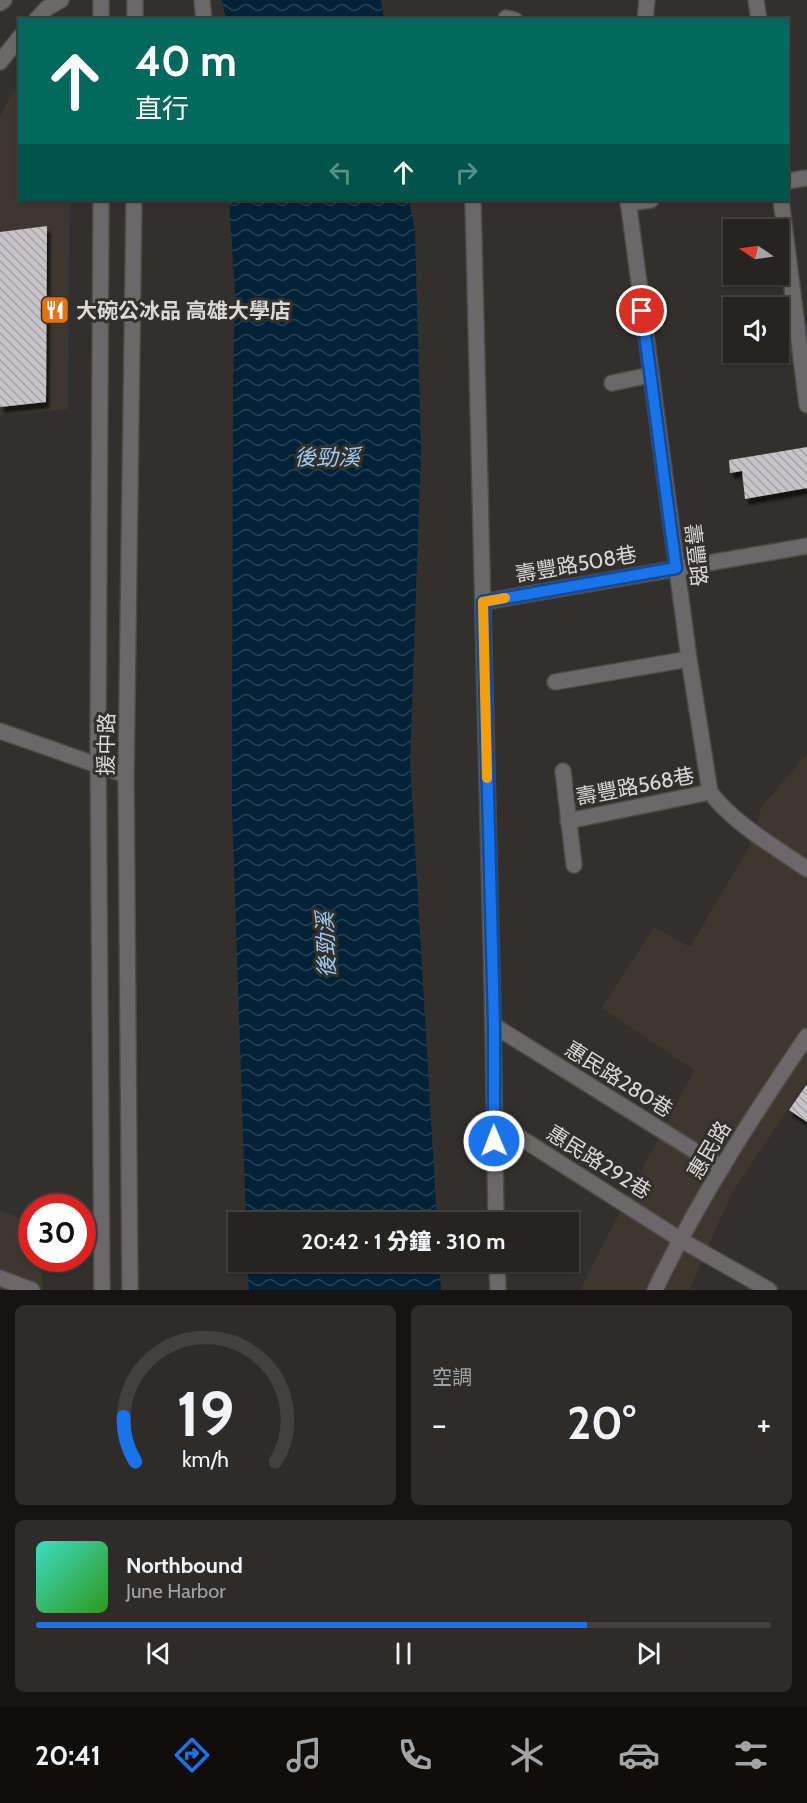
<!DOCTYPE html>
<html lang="zh-TW">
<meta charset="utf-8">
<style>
:root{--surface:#262421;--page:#2e2c2a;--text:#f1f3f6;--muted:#a4a4a5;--line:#42413f;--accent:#1a73e8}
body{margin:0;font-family:Cabin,"Noto Sans TC",sans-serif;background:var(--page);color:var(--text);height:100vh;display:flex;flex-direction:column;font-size:22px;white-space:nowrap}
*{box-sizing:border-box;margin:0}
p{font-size:20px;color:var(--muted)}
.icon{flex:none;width:33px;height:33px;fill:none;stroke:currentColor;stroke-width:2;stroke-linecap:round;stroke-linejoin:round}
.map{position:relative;height:1290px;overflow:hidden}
.drawer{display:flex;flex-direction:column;gap:15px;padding:15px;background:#151412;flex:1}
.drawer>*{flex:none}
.hud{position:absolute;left:18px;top:18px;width:771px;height:183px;border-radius:0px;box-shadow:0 2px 4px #0004,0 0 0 2px var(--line);background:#00695c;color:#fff;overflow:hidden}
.needle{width:39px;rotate:283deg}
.buttons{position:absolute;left:723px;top:219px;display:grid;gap:12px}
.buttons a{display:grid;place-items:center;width:66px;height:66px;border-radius:0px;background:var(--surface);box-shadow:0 2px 4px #0004,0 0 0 2px var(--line);font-size:30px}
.speed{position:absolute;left:18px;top:1194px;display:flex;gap:12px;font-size:30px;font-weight:700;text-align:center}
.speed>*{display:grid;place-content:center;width:78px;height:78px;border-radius:50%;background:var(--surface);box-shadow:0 2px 4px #0004,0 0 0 2px var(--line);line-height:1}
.speed .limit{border:9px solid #d22;background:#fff;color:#111}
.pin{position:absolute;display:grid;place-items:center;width:51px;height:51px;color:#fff;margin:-26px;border:3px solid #fff;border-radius:50%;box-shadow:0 2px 6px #0007}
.me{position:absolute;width:66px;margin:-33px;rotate:359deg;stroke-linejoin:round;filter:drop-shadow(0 0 4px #0008)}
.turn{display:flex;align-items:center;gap:21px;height:126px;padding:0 18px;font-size:27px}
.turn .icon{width:78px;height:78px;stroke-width:2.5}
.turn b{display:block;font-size:42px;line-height:51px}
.lanes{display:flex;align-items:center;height:57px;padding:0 18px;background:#0003;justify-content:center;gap:30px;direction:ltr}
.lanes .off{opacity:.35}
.big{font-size:45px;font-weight:800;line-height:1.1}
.drawer .card{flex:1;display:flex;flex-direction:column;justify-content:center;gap:9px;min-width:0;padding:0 21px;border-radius:9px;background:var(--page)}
.drawer .dial{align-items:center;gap:0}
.dial svg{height:156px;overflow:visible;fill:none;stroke:var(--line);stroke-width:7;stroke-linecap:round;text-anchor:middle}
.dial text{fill:var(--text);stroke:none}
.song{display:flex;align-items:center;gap:18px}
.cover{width:72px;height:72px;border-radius:9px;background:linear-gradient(135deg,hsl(170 70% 55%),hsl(110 70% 35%))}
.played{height:6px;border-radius:3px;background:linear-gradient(90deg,var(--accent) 75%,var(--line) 75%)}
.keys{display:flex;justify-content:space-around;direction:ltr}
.heat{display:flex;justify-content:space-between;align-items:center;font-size:33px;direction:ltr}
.drawer .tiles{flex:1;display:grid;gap:15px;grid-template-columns:1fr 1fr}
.card:last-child{grid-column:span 2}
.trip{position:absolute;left:228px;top:1212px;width:351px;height:60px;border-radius:0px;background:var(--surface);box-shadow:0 2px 4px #0004,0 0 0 2px var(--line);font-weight:800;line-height:60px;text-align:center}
.tab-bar{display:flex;height:96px;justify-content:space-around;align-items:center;background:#0f0e0d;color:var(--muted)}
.tab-bar .icon{width:42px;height:42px}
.tab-bar .selected{color:var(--accent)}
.tab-bar b{font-size:27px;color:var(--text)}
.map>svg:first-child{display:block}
.built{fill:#3c382f}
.water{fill:url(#water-waves)}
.building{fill:url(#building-back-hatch);filter:url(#shadow)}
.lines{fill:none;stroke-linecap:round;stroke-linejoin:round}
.minor-casing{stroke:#4d4b47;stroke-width:18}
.tertiary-casing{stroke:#4d4b47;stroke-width:18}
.minor{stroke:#6a6868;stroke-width:15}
.tertiary{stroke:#6a6868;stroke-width:15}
.route-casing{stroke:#114b97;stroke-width:15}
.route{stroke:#1a73e8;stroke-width:10}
.slow{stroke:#f59e0b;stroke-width:10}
.labels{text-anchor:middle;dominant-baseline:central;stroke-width:6;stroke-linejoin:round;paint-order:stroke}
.poi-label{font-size:21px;font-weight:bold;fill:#dad9d6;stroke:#32302c;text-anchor:start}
.street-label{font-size:21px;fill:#dad9d6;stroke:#32302c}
.water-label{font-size:22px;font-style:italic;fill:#9ccbf2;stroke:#32302c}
</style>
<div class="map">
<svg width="807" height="1290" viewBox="0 0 807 1290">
<defs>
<pattern id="water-waves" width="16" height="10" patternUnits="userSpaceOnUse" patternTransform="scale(1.5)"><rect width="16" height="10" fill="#022238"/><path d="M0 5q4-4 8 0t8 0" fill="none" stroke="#264254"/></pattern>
<pattern id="building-back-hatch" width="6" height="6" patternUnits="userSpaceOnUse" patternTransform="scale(1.5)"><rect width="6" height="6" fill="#c7c3c6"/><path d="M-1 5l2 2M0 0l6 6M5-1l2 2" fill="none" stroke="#a6a2a4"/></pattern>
<filter id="shadow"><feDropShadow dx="3.5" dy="6" stdDeviation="1.5" flood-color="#0009"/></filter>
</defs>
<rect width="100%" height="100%" fill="#32302c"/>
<g class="built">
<path d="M19 88 20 200H70L68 409 0 416V118L10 96Z"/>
<path d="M807 754V1081L732 1193 689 1290H581L587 1275 694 1070 602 1008 654 927 690 947 748 849 762 806Z"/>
<path d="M0 1210 31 1222 32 1258 40 1259 43 1290H0Z"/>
</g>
<g class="water">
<path d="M222 0H381L384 19H226Z"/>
<path d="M229 200H409L415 232 421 450 410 763 437 1222H246L232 810 233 393 235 291Z"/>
<path d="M247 1262H439L441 1290H249Z"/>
</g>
<g class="building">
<path d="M47 226 46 402 0 407V232Z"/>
<path d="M807 447V488L745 499 742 471 730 473 729 460Z"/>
<path d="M807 1084V1122L789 1110Z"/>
</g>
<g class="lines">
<g class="minor-casing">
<g id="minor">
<path d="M202 0 204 20"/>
<path d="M756 0 759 20"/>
<path d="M506 18 515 20"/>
<path d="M645 20 647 0"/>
<path d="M788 181 807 178"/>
<path d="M473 200 493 1025 496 1222"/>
<path d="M628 200 689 659 710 792C733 823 775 847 807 869"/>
<path d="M781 200 807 405"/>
<path d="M628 203 651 200"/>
<path d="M612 383 651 375"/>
<path d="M483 602 807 546"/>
<path d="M555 682 689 659"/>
<path d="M0 731 126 775"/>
<path d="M563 771 574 865"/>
<path d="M568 821 710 792"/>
<path d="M493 1025 722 1168"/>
<path d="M494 1121 681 1240 769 1290"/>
<path d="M497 1262 498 1290"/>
<path d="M0 1278 32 1290"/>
<path d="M655 1290C697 1202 752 1117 807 1036"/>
</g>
</g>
<g class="tertiary-casing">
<g id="tertiary">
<path d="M101 0V20"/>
<path d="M135 0V20"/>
<path d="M0 3 4 0"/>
<path d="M36 20 47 8 61 0"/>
<path d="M0 62 20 37"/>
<path d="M101 200 98 742 102 1290"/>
<path d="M130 1290 126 775 134 200"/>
</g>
</g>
<use href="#minor" class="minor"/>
<use href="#tertiary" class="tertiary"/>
</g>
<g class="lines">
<g class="route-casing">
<path id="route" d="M494 1141V1025L483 602 676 568 642 311"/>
</g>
<use href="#route" class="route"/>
<path class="slow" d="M487 778 483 602 505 598"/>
</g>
<defs>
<g id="restaurant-square" transform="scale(1.5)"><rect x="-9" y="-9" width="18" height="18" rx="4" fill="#e8710a" stroke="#32302c"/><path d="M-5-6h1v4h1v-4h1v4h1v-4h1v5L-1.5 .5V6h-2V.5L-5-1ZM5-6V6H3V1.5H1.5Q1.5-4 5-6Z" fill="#fff"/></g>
</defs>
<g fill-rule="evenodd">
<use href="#restaurant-square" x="55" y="310"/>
</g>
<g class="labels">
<g class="poi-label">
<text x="76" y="310">大碗公冰品 高雄大學店</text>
</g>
<g class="street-label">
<text transform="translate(696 555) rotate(83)">壽豐路</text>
<text transform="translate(576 564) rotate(-10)">壽豐路508巷</text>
<text transform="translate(106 744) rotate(-89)">援中路</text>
<text transform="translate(635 786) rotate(-11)">壽豐路568巷</text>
<text transform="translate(619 1079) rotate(32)">惠民路280巷</text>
<text transform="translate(709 1150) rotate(-59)">惠民路</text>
<text transform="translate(599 1162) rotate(32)">惠民路292巷</text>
</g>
<g class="water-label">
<text x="327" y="457">後勁溪</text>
<text transform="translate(326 945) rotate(-92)">後勁溪</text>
</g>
</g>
</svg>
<div class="buttons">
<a><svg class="needle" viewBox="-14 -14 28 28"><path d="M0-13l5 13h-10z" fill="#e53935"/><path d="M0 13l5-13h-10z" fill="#a4a4a5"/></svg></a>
<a><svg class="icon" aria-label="sound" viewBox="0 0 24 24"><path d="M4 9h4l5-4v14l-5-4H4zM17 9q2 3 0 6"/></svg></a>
</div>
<div class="speed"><div class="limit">30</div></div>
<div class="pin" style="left:642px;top:311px;background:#d93025"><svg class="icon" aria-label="arrive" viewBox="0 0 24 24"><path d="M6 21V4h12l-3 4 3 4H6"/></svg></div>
<svg class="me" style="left:494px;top:1141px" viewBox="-20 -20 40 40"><circle r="17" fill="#1a73e8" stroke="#fff" stroke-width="3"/><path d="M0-11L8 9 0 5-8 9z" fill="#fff"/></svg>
<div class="trip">20:42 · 1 分鐘 · 310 m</div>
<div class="hud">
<div class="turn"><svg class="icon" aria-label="ahead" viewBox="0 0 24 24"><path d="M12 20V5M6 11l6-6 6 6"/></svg><div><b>40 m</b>直行</div></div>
<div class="lanes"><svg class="icon off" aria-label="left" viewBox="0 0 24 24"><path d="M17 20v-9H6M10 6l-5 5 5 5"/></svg><svg class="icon" aria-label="ahead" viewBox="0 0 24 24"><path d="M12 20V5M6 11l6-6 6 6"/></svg><svg class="icon off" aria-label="right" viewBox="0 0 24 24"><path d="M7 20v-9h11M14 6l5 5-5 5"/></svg></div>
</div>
</div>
<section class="drawer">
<div class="tiles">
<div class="card dial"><svg viewBox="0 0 100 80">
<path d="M14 69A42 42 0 1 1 86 69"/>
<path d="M14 69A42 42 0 0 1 8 46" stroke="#1a73e8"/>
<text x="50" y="56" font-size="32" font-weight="700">19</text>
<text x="50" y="72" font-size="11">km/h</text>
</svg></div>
<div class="card"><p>空調</p>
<div class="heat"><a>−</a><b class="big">20°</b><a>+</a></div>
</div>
<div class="card">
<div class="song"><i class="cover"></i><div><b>Northbound</b><p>June Harbor</p></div></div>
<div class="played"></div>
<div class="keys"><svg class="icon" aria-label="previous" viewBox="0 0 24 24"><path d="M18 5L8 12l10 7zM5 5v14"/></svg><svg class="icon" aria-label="pause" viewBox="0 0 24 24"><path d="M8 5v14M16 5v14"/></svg><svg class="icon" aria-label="next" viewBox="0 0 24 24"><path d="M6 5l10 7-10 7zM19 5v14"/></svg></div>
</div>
</div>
</section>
<nav class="tab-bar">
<b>20:41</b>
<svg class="icon selected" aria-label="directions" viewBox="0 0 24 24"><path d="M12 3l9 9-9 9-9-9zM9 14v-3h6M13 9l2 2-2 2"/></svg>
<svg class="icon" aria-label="music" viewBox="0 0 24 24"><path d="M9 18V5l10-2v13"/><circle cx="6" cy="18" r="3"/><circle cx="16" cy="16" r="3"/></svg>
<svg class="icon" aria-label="phone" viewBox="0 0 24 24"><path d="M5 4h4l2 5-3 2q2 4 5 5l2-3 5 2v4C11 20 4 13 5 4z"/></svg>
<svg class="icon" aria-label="climate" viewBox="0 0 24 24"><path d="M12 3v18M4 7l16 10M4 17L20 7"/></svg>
<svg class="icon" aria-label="car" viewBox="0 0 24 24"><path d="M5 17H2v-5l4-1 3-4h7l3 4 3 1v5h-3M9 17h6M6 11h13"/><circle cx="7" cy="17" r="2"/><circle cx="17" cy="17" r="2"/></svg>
<svg class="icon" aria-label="filters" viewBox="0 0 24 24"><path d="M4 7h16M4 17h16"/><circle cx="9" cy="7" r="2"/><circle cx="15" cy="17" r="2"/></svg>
</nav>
